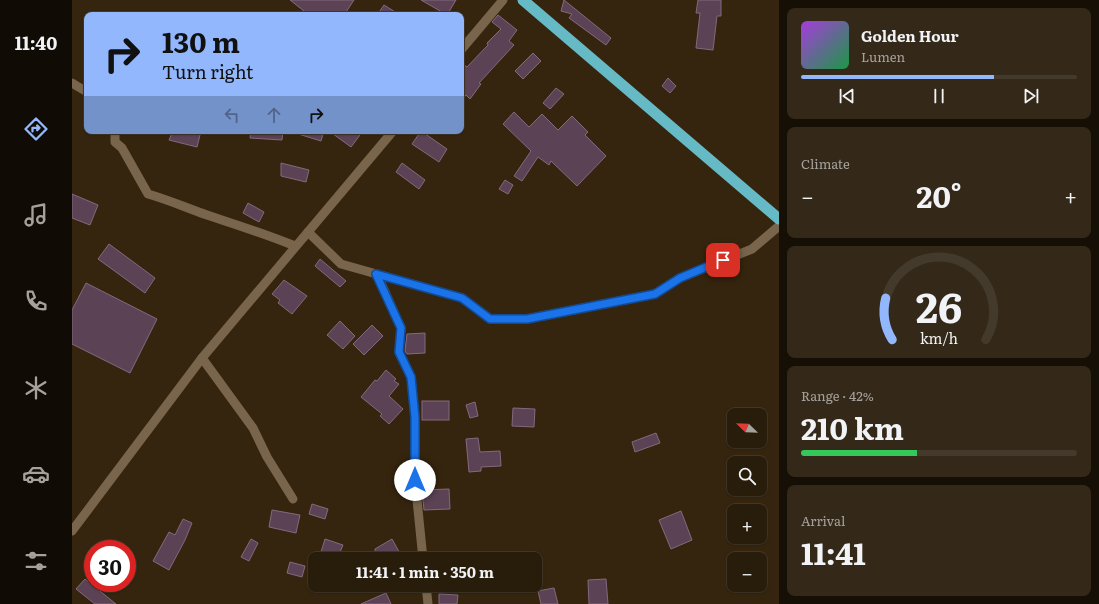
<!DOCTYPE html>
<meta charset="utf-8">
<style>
:root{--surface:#281c0a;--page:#342918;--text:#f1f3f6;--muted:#a5a19c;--line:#443a2b;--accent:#92b7fd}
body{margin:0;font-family:Literata,serif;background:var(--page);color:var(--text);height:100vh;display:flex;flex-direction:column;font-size:15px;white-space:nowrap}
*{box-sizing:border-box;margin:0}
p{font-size:13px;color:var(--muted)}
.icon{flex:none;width:22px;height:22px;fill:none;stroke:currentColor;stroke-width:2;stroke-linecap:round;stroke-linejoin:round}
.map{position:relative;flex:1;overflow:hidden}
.side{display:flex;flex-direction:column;gap:8px;padding:8px;background:#160f06;width:320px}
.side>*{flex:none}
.banner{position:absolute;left:12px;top:12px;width:380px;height:122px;border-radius:8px;box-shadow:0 1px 3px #0004,0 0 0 1px var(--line);background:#92b7fd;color:#111;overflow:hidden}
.needle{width:26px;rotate:293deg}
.tools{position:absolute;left:655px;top:408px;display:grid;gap:8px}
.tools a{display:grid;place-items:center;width:40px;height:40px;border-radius:8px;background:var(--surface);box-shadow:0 1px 3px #0004,0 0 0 1px var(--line);font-size:20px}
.speed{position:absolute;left:12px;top:540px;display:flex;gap:8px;font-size:20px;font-weight:700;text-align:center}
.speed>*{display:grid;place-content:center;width:52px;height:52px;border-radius:50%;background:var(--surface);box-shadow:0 1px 3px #0004,0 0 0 1px var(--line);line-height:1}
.speed .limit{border:6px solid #d22;background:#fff;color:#111}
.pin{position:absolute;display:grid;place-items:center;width:34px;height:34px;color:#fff;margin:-17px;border-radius:8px;box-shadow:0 2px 6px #0006}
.me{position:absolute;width:44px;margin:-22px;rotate:0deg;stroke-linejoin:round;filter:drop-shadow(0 0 3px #0008)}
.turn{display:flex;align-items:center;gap:14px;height:84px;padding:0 12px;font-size:18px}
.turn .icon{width:52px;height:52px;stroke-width:2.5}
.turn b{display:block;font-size:28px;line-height:34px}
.lanes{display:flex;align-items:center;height:38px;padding:0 12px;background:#0003;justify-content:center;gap:20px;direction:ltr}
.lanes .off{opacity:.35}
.big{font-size:30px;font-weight:700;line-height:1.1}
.side .widget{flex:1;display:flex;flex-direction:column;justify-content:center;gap:6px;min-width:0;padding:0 14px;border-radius:8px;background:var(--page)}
.side .dial{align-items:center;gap:0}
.dial svg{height:104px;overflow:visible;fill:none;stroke:var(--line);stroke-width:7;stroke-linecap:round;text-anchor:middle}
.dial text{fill:var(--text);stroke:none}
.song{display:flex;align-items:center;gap:12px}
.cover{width:48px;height:48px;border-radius:6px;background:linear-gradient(135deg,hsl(280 70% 55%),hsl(140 70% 35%))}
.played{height:4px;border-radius:2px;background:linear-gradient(90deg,var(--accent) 70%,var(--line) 70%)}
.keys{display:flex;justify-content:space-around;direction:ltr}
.heat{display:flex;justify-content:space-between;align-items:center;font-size:22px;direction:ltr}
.charge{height:6px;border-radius:3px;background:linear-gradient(90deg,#34c759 42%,var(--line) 0)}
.trip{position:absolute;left:236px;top:552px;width:234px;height:40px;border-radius:8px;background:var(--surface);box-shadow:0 1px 3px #0004,0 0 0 1px var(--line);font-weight:700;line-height:40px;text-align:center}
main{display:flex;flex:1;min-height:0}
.menu{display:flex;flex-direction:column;width:72px;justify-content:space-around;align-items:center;background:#100b04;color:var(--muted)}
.menu .icon{width:28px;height:28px}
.menu .active{color:var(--accent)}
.menu b{font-size:18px;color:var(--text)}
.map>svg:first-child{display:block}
.building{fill:#5b4254;stroke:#84697d}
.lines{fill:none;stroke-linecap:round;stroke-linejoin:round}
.minor{stroke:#79654c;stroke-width:9}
.trunk{stroke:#66bac6;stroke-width:11}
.route-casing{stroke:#114b97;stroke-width:10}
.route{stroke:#1a73e8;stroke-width:7}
</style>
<main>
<nav class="menu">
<b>11:40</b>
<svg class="icon active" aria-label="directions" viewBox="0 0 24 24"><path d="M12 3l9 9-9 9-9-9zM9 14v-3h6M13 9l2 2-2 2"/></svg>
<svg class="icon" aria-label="music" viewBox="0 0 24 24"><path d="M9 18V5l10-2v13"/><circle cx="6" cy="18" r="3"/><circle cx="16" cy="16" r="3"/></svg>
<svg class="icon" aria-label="phone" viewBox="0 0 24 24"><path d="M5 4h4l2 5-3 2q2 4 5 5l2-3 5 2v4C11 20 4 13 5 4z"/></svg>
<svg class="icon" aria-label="climate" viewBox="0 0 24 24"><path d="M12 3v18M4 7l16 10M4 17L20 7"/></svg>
<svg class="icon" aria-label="car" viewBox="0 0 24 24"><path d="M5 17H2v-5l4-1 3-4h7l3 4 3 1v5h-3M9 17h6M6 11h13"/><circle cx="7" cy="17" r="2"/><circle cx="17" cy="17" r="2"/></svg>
<svg class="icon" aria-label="filters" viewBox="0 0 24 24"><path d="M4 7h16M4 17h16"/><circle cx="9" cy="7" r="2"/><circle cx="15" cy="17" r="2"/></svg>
</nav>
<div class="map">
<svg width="707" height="604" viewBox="0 0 707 604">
<rect width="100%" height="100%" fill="#36250e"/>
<g class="building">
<path d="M218 0H282L272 15H237Z"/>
<path d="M349 0H384L375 15Z"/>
<path d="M492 0 539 38 534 45 497 18 500 14 489 11Z"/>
<path d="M626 0H649V16H645L641 50 624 48 628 13H624Z"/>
<path d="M312 5 328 15H305Z"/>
<path d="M426 15 445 30 437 41 442 45 407 83 409 84 398 99 394 95 389 101V63L395 67 416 45 415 43 429 29 420 22Z"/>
<path d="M461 53 469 61 451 79 443 71Z"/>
<path d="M596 78 604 86 598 93 590 86Z"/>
<path d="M484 88 492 94 478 109 471 103Z"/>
<path d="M442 112 457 127 470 114 486 130 500 116 516 132 513 135 534 156 505 186 479 161 477 165 466 157 450 181 442 176 459 151 431 124Z"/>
<path d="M101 131H129L125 147 97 140Z"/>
<path d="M179 131H211L210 140 178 138Z"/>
<path d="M223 131H252L249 141 223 133Z"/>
<path d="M257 131H291L279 147Z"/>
<path d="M349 131 375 149 367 162 340 144Z"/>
<path d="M209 163 237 170 234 182 209 176Z"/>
<path d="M330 163 353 180 347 189 324 172Z"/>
<path d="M433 180 441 185 436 194 427 189Z"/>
<path d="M0 194 26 205 18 225 0 218Z"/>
<path d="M176 203 192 212 187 222 171 213Z"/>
<path d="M37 244 83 278 73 293 26 259Z"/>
<path d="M248 259 274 281 268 287 243 266Z"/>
<path d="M212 280 235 296 220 314 206 303 208 300 200 294Z"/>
<path d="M14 283 85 319 58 373 0 344V310Z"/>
<path d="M268 321 283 336 271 349 255 335Z"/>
<path d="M300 325 311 336 292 355 281 344Z"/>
<path d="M353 333V353L335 354 333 351 335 334Z"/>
<path d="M314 370 324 379 322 381 327 384 317 396 331 409 317 424 308 416 310 414 289 397 303 380 305 381Z"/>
<rect x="350" y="401" width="27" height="19"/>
<path d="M403 402 406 416 398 418 394 405Z"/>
<path d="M441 408 463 409 462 427 440 426Z"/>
<path d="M584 433 588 443 563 452 560 442Z"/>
<path d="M406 438 408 452 428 451 429 466 409 467V471L397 472 394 439Z"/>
<path d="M377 489 378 509 352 510 350 490Z"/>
<path d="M240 504 256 509 253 519 237 514Z"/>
<path d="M200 510 228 515 224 533 197 527Z"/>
<path d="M609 511 620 540 599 549 587 520Z"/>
<path d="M111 519 120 523 113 540 97 570 81 561 97 532 103 535Z"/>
<path d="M179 539 186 543 177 561 169 557Z"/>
<path d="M253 539 271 545 266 557 249 552Z"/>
<path d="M320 539 331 559H303V549Z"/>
<path d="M218 562 233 566 230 577 215 573Z"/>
<path d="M13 579 44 604H23L4 589Z"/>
<path d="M534 579 536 604H517L516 580Z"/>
<path d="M482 588 486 604H469L466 591Z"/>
<path d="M314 593 319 604H289Z"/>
<path d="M367 594 386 595 385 604H367Z"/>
</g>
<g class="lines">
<g class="minor">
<path d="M389 50 431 0"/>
<path d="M0 83 15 92"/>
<path d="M43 131V142L50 148 76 194C97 200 115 208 135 215 165 225 194 234 223 246"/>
<path d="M236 232 269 264 390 298 418 319H455L583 294 608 278 680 249 707 226"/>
<path d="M305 274 329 328 327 352 339 377 343 417V480L351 559"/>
<path d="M130 358 181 428 195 457 221 499"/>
<path d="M0 531 130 358 321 131"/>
<path d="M354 585 356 604"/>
</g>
<path class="trunk" d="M451 0 707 219"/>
</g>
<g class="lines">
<g class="route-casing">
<path id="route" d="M343 480V417L339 377 327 352 329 328 304 274 390 298 418 319H455L583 294 608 278 651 260"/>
</g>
<use href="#route" class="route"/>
</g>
</svg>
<div class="tools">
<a><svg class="needle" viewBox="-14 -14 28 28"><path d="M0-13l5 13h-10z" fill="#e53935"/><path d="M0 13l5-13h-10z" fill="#a5a19c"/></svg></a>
<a><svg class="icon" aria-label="search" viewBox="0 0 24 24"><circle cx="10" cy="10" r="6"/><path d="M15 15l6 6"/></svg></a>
<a>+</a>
<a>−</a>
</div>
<div class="speed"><div class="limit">30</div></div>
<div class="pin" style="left:651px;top:260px;background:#d93025"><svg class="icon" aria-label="arrive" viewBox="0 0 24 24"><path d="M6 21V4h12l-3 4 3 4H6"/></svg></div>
<svg class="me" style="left:343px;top:480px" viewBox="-20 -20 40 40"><circle r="19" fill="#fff"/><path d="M0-13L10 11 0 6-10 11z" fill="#1a73e8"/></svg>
<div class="trip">11:41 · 1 min · 350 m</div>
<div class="banner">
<div class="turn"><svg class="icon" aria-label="right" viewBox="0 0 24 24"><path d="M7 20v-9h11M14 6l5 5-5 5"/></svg><div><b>130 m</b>Turn right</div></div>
<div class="lanes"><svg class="icon off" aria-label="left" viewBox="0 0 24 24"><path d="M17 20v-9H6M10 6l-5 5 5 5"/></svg><svg class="icon off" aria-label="ahead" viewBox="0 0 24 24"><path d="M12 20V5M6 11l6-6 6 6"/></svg><svg class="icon" aria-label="right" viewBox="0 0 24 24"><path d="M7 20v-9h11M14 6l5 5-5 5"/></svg></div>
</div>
</div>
<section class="side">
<div class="widget">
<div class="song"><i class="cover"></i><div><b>Golden Hour</b><p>Lumen</p></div></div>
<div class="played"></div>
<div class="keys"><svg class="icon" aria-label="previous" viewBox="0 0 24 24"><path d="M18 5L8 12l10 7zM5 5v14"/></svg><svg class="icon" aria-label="pause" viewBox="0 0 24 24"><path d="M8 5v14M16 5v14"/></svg><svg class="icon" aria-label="next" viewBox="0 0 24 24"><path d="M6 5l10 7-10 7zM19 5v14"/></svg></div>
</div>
<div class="widget"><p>Climate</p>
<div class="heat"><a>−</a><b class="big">20°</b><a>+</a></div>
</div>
<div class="widget dial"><svg viewBox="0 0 100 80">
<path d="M14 69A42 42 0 1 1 86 69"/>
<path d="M14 69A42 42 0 0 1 9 37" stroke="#92b7fd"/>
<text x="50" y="56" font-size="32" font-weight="700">26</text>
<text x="50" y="72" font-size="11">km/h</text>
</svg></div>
<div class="widget"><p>Range · 42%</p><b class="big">210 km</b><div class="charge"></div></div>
<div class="widget"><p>Arrival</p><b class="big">11:41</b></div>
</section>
</main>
